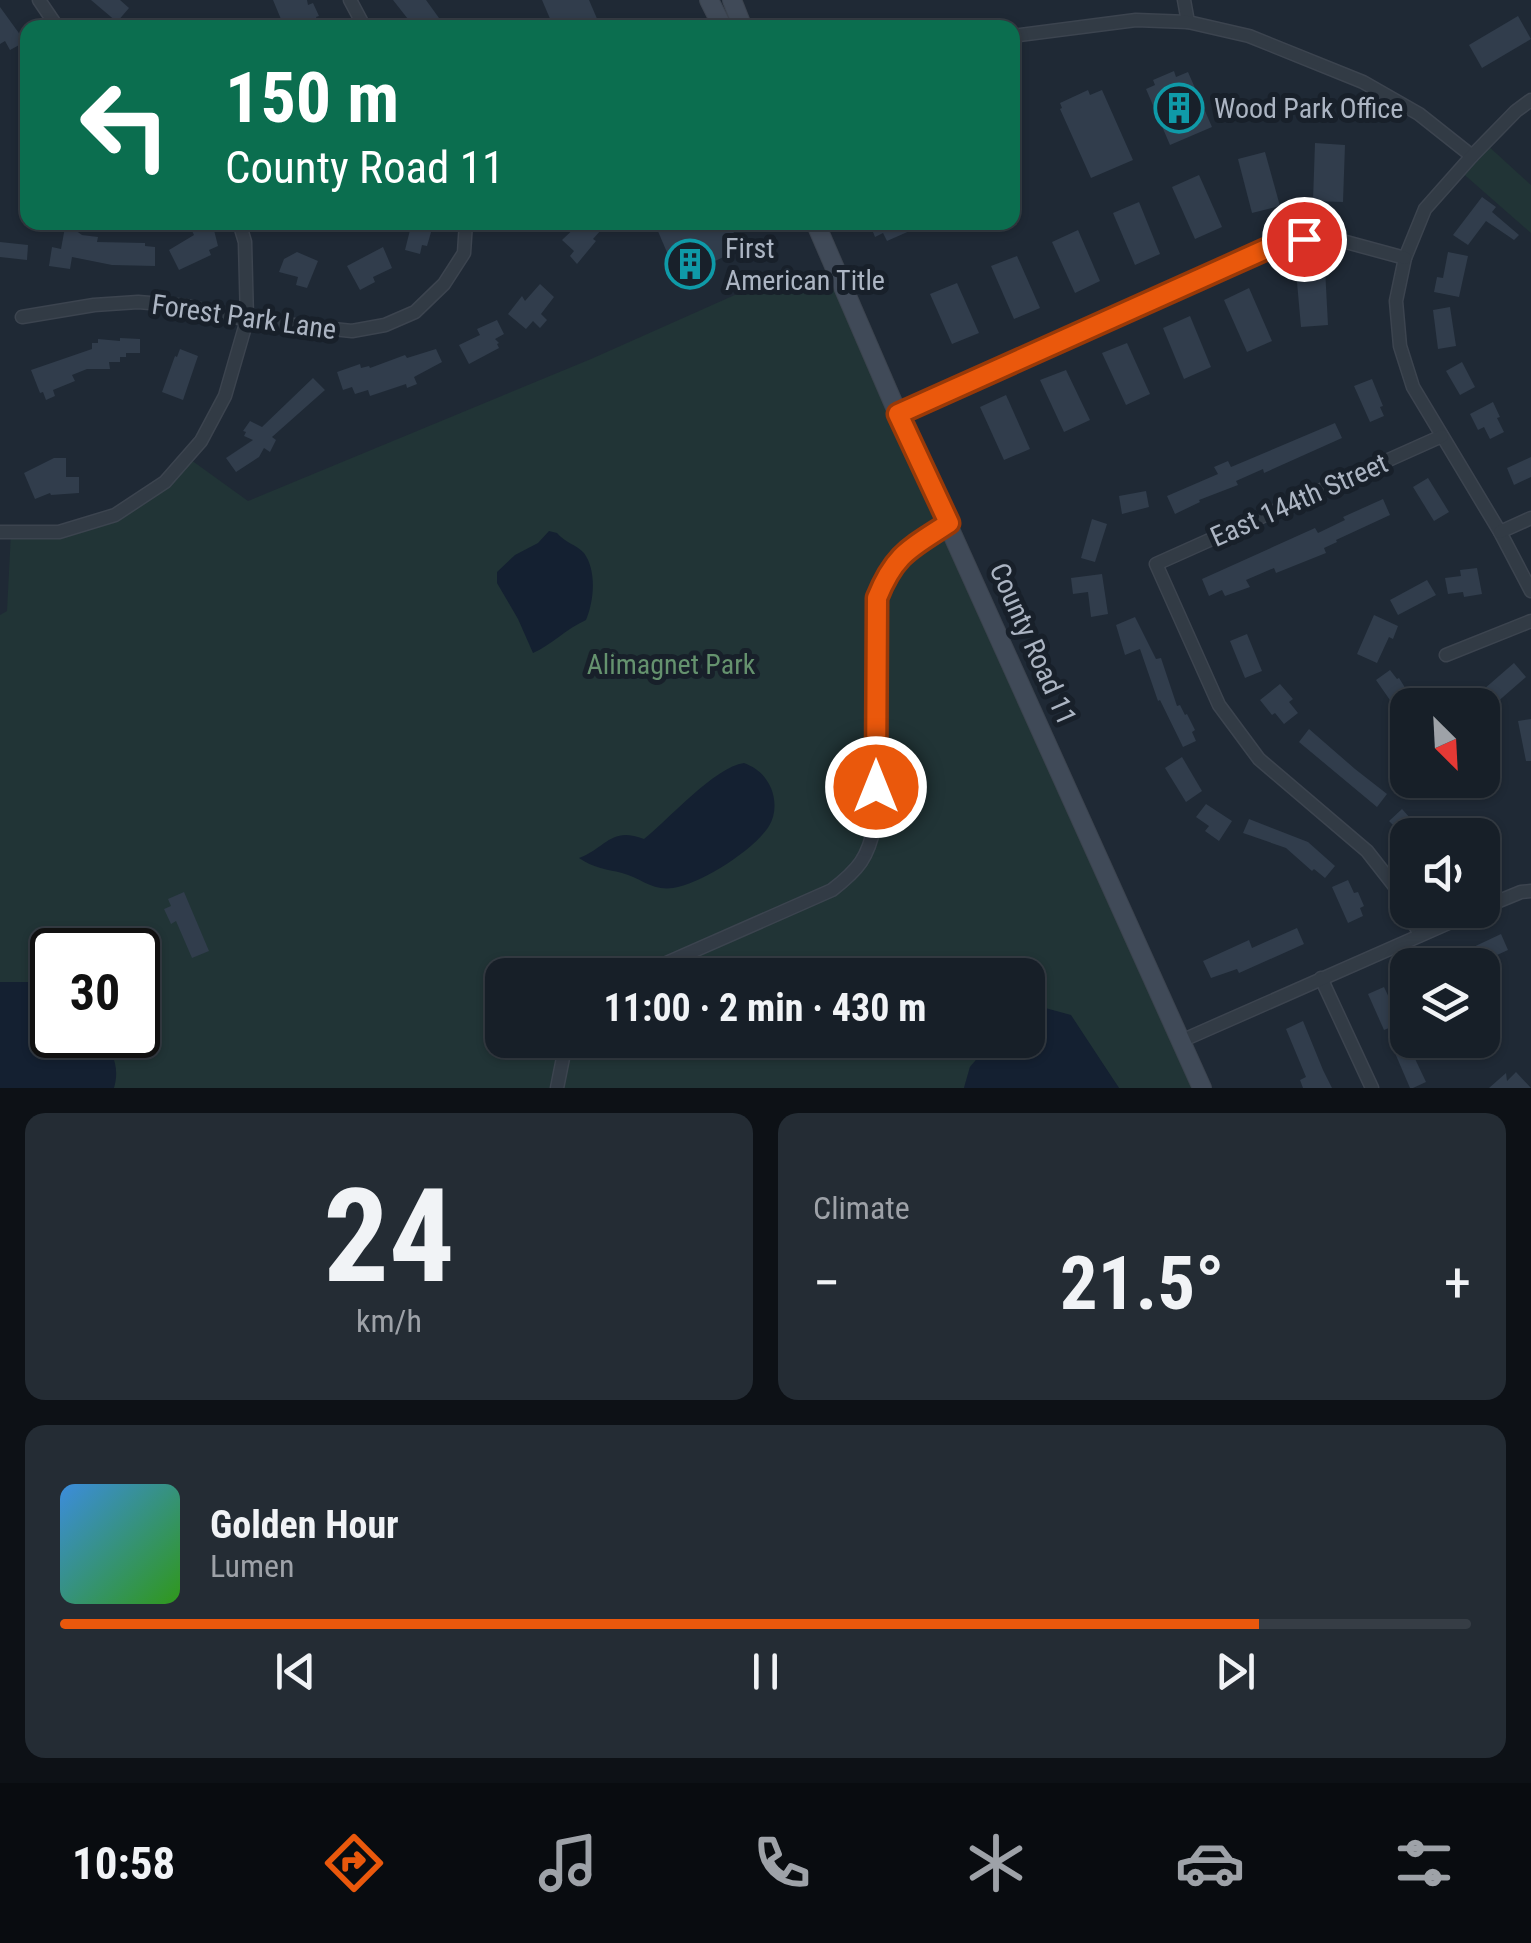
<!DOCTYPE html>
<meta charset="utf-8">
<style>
:root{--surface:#171f28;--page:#242c34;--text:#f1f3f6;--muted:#9ea2a8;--line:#363d45;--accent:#ea580c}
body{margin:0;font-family:"Roboto Condensed",sans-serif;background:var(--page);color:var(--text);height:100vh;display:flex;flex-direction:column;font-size:38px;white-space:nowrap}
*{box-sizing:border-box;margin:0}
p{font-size:32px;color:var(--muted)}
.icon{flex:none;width:55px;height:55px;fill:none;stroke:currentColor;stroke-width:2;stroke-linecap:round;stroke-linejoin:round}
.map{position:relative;height:1088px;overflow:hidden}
.drawer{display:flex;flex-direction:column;gap:25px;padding:25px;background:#0d1116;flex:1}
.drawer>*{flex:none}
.hud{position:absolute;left:20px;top:20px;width:1000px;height:210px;border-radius:20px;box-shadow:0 2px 8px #0004,0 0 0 2px var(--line);background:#0b6e4f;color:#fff;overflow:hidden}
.needle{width:65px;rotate:156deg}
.buttons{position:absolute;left:1390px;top:688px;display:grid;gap:20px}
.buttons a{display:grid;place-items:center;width:110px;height:110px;border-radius:20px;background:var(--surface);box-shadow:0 2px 8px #0004,0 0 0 2px var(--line);font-size:50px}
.speed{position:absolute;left:30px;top:928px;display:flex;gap:20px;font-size:50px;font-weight:700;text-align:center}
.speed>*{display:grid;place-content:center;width:130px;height:130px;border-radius:50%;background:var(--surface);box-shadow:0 2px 8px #0004,0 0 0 2px var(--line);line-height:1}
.speed .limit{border:5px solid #111;border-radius:15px;background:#fff;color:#111}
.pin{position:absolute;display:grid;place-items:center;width:85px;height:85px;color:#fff;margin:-42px;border:5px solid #fff;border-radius:50%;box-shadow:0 2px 10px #0007}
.me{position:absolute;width:110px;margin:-55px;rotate:0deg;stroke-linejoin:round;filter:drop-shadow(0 0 8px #0008)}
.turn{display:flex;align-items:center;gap:35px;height:210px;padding:0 40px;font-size:45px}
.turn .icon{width:130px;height:130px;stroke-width:2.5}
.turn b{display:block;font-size:70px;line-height:85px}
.big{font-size:75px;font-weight:700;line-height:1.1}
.drawer .card{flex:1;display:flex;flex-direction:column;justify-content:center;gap:15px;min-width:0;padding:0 35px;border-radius:20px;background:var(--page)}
.drawer .dial{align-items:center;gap:0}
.dial b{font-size:130px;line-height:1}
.song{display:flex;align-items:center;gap:30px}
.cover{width:120px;height:120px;border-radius:15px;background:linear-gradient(135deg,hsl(210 70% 55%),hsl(110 70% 35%))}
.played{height:10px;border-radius:5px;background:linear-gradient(90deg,var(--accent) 85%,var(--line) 85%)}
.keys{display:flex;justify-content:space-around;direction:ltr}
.heat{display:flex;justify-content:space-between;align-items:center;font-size:55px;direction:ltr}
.drawer .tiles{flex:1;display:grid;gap:25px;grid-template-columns:1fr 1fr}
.card:last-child{grid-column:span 2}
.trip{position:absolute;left:485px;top:958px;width:560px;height:100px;border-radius:20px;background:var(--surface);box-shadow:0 2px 8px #0004,0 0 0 2px var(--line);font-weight:700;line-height:100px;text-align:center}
.tab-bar{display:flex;height:160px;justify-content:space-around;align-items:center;background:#090c10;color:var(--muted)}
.tab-bar .icon{width:70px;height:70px}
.tab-bar .current{color:var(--accent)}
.tab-bar b{font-size:45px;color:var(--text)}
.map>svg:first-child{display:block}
.green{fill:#213436;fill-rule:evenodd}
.water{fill:#142031}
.building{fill:#313d4c}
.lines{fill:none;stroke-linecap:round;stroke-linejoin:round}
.street-casing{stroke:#3c444f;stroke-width:15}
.secondary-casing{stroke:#3c444f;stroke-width:20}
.street{stroke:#323b45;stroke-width:12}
.secondary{stroke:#404a58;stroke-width:18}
.route-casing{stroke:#983908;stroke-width:25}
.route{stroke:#ea580c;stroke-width:18}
.labels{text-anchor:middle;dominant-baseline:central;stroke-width:10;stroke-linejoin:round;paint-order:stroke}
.poi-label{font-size:28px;fill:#acb5c3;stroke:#18202a;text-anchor:start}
.street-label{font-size:28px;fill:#acb5c3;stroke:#18202a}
.park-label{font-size:28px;fill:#65926e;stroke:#18202a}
</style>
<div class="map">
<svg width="1531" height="1088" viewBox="0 0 1531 1088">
<rect width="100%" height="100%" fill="#1f2935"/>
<g class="green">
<path d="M1485 143 1531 185V233L1459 170Z"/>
<path d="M834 268 1202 1088H1119L1091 1047 1038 1006 1028 1013V975H502V1040H993L970 1067 964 1088H0V615L7 611 11 532H59L115 515 187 457 248 501 591 359 780 275C800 289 813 277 834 268ZM52 950H138V1035H52Z"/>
</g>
<g class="water">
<path d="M549 531 557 533C564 542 577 545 584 553 597 571 594 601 586 620 566 629 551 645 533 653L518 619 497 583V572L515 555 538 543Z"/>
<path d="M744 763C757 768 765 775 771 788 776 800 776 815 769 826 754 850 701 884 673 888 652 891 641 878 622 873 606 869 593 868 579 858 607 847 611 826 644 839 669 819 715 767 744 763Z"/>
<path d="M0 982H36L52 990V1035H101C113 1053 120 1067 114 1088H0Z"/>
<path d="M1038 1006 1071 1015 1119 1088H964L970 1067 993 1040H1028V1013Z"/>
</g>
<g class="building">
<path d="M91 0H120L129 8 117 22Z"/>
<path d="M273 0H307L308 5 313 3 319 16 316 17 319 25 304 28 302 23 292 27 283 24Z"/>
<path d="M393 0H426L439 18 427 28H415Z"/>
<path d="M542 0H589L601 28H554Z"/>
<path d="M0 7 21 36 20 37 23 43 10 50 5 41 0 44Z"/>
<path d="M1518 16 1531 39 1482 68 1469 45Z"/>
<path d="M1174 71 1176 77 1188 72 1212 127 1170 145 1146 89 1155 85 1153 80Z"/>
<path d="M1088 90 1090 95 1102 90 1133 160 1091 178 1060 109 1062 108 1060 103Z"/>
<path d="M1315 143 1345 145 1343 202 1313 201Z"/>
<path d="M1265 152 1280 206 1252 213 1238 159Z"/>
<path d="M1199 175 1222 227 1195 239 1172 187Z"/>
<path d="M1482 197 1496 207 1492 212 1519 235 1514 240 1486 221 1468 245 1453 235Z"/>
<path d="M1139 202 1160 254 1135 265 1113 213Z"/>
<path d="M412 222H434L427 246 422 245 420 254 405 250Z"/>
<path d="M581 222H597L601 230 593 239 596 241 577 264 570 256 574 251 562 240Z"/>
<path d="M654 222H729L741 249 678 278Z"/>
<path d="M869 222H930L887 241 883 233 875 237Z"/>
<path d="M203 223 206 229 213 226 218 246 209 250 211 255 179 270 169 250 194 235 190 227Z"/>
<path d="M65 227 72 228 82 235 98 237 97 242 145 243V246L155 247V266L112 265 72 257 70 269 49 266 52 247 61 249Z"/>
<path d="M1078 230 1100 281 1075 293 1052 242Z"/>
<path d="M0 242 28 245 27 260 0 257Z"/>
<path d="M383 247 392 268 373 277 375 282 360 290 347 266Z"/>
<path d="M297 252 318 261 307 288 296 285 298 277 279 272 284 259Z"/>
<path d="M1448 252 1468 256 1459 297 1434 292 1437 277 1443 278Z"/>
<path d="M1017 256 1040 308 1014 319 991 266Z"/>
<path d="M1325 268 1328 325 1301 327 1296 271Z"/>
<path d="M957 283 979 333 952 344 930 294Z"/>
<path d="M540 284 554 297 541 314 547 320 540 328 533 321 526 329 508 314 522 296 525 301Z"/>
<path d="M1249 288 1272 341 1247 352 1224 300Z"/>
<path d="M1450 307 1456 346 1438 349 1433 310Z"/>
<path d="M1190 316 1211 367 1184 379 1163 328Z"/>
<path d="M497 320 504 334 495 339 499 343 497 344 499 348 469 364 459 345 480 335 477 329Z"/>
<path d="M120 338 140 339V353H126V357H120V362H109L110 369H87L72 375 75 381 53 390 55 396 46 400 43 392 40 393 31 370 92 349V343H98V339L120 341Z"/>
<path d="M1127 343 1150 394 1126 405 1102 353Z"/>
<path d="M180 349 198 356 183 400 162 392 175 356 177 357Z"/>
<path d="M436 349 442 362 414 377 417 384 407 388 406 384 370 396 368 390 355 394 352 387 343 390 337 372 360 364 361 368 369 366 370 368 405 355 407 358Z"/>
<path d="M1462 362 1475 387 1460 395 1446 371Z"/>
<path d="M1066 370 1090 420 1064 432 1040 380Z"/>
<path d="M313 378 325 390 272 437 276 440 270 452 264 448 259 457 236 472 226 458 253 440 244 436 246 432 243 431 250 421 262 427Z"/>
<path d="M1372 379 1383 406 1380 407 1384 416 1370 422 1354 386Z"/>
<path d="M1006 395 1030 449 1004 460 980 407Z"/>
<path d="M1493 402 1500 417 1497 418 1504 432 1490 439 1484 427 1478 430 1470 414Z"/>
<path d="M1335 423 1342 438 1264 473 1263 469 1236 481 1238 485 1199 500 1200 502 1175 514 1167 496 1218 474 1214 467 1228 461 1231 467Z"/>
<path d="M1531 457V477L1514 485 1507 468Z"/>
<path d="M54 458H66V477H79V493L51 495 50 493 35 499 24 473Z"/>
<path d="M1428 478 1449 512 1434 521 1413 487Z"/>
<path d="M1146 491 1149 507 1122 514 1119 496Z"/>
<path d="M1383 499 1390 515 1336 540 1337 542 1324 548 1326 553 1276 573 1274 568 1246 580 1250 587 1225 596 1222 590 1209 596 1202 579 1315 528 1318 533 1345 520 1343 517Z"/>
<path d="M1092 519 1107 524 1095 562 1081 558Z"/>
<path d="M1477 568 1482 594 1464 597 1463 592 1448 594 1445 578 1461 576 1460 570Z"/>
<path d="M1102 574 1108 614 1091 617 1088 592 1073 594 1071 578Z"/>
<path d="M1427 580 1436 595 1398 615 1390 600Z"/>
<path d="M1374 615 1398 626 1393 639 1389 637 1377 663 1357 654Z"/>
<path d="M1135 617 1156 659 1161 658 1177 706 1180 705 1185 715 1187 714 1195 730 1192 732 1196 741 1183 747 1160 700 1158 701 1140 649 1125 655 1116 625Z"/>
<path d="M1247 634 1262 671 1245 678 1230 641Z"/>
<path d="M1514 663 1526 677 1488 710 1476 696Z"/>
<path d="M1390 670 1397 679 1399 678 1414 702 1399 713 1376 680Z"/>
<path d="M1280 684 1293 699 1289 702 1298 713 1284 724 1275 713 1272 715 1260 700Z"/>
<path d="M1531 719V761H1526L1518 721Z"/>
<path d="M1309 729 1355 769 1387 794 1377 807 1299 742Z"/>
<path d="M1182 757 1202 791 1186 802 1165 768Z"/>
<path d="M1206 804 1232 821 1219 841 1205 831 1209 826 1196 817Z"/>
<path d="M1402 809 1420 829 1414 835H1408V840L1389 821Z"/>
<path d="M1249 819 1308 842 1335 866 1325 878 1314 869 1312 871 1286 848 1243 833Z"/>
<path d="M1348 880 1354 893 1358 892 1364 906 1360 908 1363 916 1348 923 1332 887Z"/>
<path d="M184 892 209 951 192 958 176 921 171 924 164 909 171 906 168 899Z"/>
<path d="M1297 928 1304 944 1239 973 1237 969 1211 978 1203 961 1249 940 1252 948Z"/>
<path d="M1501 934 1508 950 1475 965H1441L1467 954 1465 951Z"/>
<path d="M1384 987 1401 1023 1384 1030 1368 994Z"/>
<path d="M1303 1021 1323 1070 1332 1088H1303L1300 1080 1306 1077 1286 1029Z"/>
<path d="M1409 1046 1426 1082 1413 1088H1410L1395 1053Z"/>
<path d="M1516 1072 1531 1088H1489L1506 1073 1507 1081Z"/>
</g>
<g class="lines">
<g class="street-casing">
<g id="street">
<path d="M39 0 58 28"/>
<path d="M350 0 365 28"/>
<path d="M1184 0 1188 22"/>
<path d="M1012 36 1136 20 1188 22 1249 36 1363 82 1419 114 1472 156"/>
<path d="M1531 100 1516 111 1472 156 1425 209 1405 258 1396 301 1400 346 1413 387 1500 532 1531 591"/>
<path d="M22 317 94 305 138 302 187 306 247 320 352 331 385 325 415 312 444 284 464 253 466 222"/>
<path d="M898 414 1273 246 1304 239H1335L1405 258"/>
<path d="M0 532H59L115 515 165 482 201 441 225 396 247 320 245 242 239 222"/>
<path d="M1500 532 1531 518"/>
<path d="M1446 655 1531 621"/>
<path d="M1482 908 1521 892 1531 891"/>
<path d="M1420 935 1396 888 1367 851 1259 759 1219 705 1156 564 1442 436"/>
<path d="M639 975 832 890C859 869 868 858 875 824L877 598C895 553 911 548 949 523"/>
<path d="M1321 978 1372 1088"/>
<path d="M1181 1041 1478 910"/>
<path d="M557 1088 564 1053 570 1040"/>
</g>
</g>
<g class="secondary-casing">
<g id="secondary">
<path d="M709 0 723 28"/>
<path d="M732 0 743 28"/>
<path d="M815 222 898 414 1202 1088"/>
</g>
</g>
<use href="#street" class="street"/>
<use href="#secondary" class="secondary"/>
</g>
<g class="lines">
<g class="route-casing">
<path id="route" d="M876 787 877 598C895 553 911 548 949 523L898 414 1273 246 1304 239"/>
</g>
<use href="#route" class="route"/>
</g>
<defs>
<g id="building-ring" transform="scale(2.5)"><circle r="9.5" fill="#18202a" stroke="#0f9aa8" stroke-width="1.5"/><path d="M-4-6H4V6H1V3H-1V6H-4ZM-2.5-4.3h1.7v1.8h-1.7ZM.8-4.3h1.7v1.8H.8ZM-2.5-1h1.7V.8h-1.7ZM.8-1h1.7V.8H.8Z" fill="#0f9aa8"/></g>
</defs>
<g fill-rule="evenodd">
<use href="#building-ring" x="1179" y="108"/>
<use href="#building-ring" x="690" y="264"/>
</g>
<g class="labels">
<g class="poi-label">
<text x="1214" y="108">Wood Park Office</text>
<text x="725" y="248">First<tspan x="725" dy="32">American Title</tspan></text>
</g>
<g class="street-label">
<text transform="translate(244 317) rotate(8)">Forest Park Lane</text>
<text transform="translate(1299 500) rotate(-24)">East 144th Street</text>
<text transform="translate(1033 644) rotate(66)">County Road 11</text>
</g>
<g class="park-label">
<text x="671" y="664">Alimagnet Park</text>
</g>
</g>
</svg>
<div class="buttons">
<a><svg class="needle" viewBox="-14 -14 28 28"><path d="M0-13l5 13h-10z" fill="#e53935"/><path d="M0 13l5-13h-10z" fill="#9ea2a8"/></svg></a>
<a><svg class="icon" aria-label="sound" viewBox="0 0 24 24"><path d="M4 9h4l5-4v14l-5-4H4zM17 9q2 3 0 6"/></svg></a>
<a><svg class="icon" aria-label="layers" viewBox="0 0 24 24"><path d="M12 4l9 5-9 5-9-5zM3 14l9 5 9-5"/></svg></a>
</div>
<div class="speed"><div class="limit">30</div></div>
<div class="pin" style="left:1304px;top:239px;background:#d93025"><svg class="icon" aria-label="arrive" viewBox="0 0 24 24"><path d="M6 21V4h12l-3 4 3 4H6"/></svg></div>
<svg class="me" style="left:876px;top:787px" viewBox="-20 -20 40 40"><circle r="17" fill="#ea580c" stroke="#fff" stroke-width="3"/><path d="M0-11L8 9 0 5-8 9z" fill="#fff"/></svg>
<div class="trip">11:00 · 2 min · 430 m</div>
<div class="hud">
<div class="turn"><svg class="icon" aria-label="left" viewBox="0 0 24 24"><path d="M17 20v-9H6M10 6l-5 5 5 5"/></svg><div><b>150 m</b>County Road 11</div></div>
</div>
</div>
<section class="drawer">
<div class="tiles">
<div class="card dial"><b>24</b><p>km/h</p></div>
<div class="card"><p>Climate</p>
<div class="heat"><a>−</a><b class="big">21.5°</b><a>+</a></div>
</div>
<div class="card">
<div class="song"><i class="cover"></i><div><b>Golden Hour</b><p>Lumen</p></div></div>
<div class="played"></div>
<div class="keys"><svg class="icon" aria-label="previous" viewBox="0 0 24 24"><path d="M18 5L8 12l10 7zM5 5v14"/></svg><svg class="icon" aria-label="pause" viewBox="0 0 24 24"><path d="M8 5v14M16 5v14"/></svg><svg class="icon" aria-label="next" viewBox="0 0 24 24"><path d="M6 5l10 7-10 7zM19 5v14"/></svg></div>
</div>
</div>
</section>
<nav class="tab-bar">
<b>10:58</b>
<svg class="icon current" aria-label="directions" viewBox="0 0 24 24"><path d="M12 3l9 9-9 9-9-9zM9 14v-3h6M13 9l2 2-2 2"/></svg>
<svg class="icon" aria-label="music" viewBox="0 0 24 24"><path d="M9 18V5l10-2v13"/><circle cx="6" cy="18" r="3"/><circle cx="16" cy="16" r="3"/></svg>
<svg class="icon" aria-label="phone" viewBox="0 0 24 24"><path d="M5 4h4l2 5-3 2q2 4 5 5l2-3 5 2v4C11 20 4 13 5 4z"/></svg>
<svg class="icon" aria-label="climate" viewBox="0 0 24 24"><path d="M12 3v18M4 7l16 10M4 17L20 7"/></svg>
<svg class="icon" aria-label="car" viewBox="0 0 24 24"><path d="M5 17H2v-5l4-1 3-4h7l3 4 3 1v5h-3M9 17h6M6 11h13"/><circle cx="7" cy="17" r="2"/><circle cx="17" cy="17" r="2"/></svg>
<svg class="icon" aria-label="filters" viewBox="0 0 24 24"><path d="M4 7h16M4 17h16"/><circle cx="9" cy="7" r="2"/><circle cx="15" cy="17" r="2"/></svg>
</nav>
